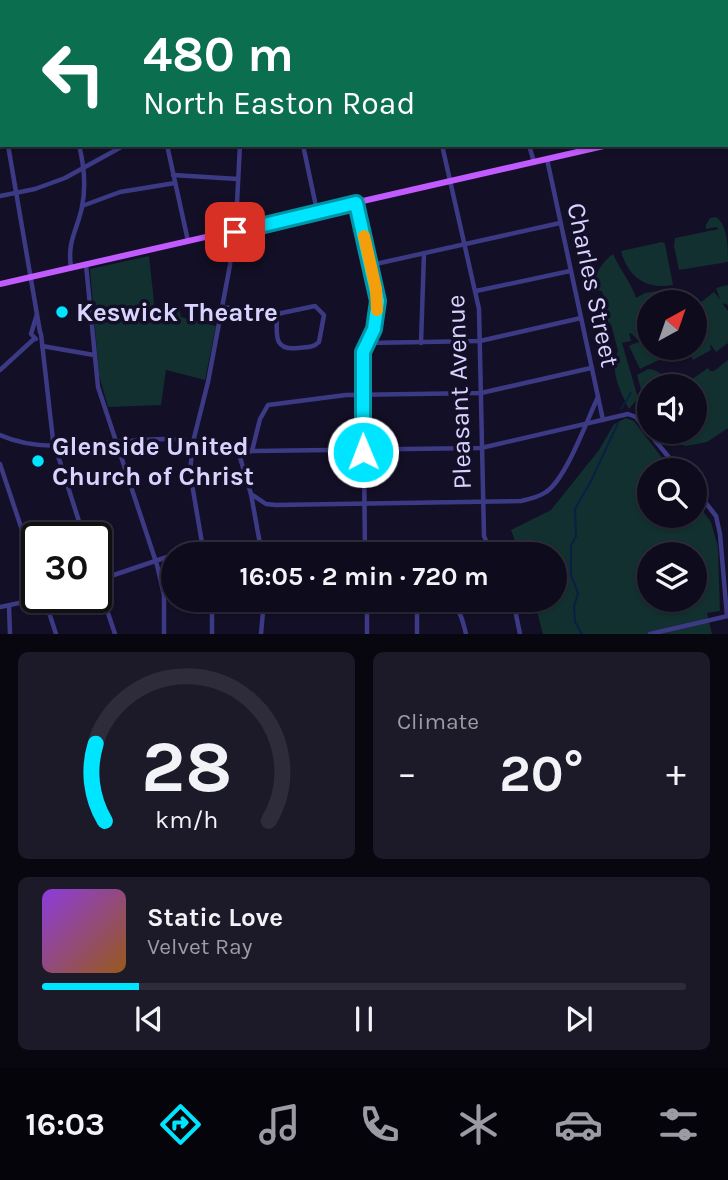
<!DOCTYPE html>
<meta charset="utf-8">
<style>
:root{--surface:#0e0b1c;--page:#1c1929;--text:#f1f3f6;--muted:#9b9ba3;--line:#2e2b3b;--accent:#00e5ff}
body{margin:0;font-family:Karla,sans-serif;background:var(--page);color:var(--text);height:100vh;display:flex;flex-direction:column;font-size:26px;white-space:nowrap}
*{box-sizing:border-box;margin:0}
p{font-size:23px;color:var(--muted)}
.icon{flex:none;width:38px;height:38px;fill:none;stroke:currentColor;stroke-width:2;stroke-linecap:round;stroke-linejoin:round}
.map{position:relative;height:634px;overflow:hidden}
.sheet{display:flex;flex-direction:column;gap:18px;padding:18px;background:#08060f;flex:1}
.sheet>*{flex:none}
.banner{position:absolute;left:0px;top:0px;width:728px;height:147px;box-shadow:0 2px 5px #0004,0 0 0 2px var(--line);background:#0b6e4f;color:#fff;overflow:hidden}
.needle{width:46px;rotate:40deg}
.controls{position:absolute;left:637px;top:290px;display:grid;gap:14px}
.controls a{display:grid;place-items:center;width:70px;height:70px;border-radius:50%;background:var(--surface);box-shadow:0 2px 5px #0004,0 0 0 2px var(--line);font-size:35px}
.speed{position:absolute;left:21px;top:522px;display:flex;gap:14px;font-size:35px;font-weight:700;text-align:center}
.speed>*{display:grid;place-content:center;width:91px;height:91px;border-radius:50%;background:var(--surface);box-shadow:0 2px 5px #0004,0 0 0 2px var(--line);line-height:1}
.speed .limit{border:4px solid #111;border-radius:10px;background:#fff;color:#111}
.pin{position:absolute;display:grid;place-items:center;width:60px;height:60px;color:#fff;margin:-30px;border-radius:14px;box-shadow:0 4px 10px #0006}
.me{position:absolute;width:77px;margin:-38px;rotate:359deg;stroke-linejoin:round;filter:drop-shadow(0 0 5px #0008)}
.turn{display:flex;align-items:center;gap:24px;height:147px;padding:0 28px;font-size:32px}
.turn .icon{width:91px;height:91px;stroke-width:2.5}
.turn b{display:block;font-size:49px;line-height:60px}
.big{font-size:52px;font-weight:700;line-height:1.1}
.sheet .tile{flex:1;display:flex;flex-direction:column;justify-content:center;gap:10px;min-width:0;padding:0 24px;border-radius:10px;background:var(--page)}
.sheet .dial{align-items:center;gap:0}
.dial svg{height:182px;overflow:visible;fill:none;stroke:var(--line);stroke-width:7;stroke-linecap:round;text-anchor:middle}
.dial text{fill:var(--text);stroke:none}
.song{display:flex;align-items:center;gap:21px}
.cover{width:84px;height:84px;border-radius:10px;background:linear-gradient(135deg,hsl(270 70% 55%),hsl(30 70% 35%))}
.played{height:7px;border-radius:4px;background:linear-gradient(90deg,var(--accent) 15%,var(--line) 15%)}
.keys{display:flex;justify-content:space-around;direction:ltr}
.heat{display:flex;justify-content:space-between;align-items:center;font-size:38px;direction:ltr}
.sheet .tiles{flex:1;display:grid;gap:18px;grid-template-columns:1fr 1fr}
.tile:last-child{grid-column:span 2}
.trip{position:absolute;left:161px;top:542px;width:406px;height:70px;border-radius:35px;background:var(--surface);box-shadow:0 2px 5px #0004,0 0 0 2px var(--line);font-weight:700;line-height:70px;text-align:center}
.menu{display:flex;height:112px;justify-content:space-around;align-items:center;background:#06040b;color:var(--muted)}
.menu .icon{width:49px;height:49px}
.menu .active{color:var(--accent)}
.menu b{font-size:32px;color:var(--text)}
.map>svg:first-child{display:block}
.green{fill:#12302f;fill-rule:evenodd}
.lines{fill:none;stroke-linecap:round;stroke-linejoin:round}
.stream{stroke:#0a1f44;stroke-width:2}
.minor{stroke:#3d3a85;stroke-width:4.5}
.major{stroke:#c25bff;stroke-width:6}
.route-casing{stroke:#0095a6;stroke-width:18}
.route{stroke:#00e5ff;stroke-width:12}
.slow{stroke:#f59e0b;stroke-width:12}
.poi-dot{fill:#00e5ff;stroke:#130f26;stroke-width:2.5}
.labels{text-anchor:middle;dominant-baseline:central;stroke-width:7;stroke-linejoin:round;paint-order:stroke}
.street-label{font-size:26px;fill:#d9d4ff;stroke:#130f26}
.poi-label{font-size:26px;font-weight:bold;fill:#d9d4ff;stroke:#130f26;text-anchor:start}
</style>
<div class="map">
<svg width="728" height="634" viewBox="0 0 728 634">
<rect width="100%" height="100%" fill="#130f26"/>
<g class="green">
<path d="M716 217C728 226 728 246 728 262L679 270 674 246 675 238 719 229 716 227 706 229V225L710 218Z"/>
<path d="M662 242 665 244 673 285C646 290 628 277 621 251Z"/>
<path d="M613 254C620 270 631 282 636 298L645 293 657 291 661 303H649V335L638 340 632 334 629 333 631 341 622 343 638 398 629 409C620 391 609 369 618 351L611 324 602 319 601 315 608 308 602 291 594 290C592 277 602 262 613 254Z"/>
<path d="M149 256 155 311 179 308 181 317 216 326 205 380 166 370 161 405 108 407 99 375 90 269Z"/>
<path d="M728 285V305L722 303 728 311V343L716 352 710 344 711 350 693 360 687 348H695V335L706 338 695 323V307L714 292 720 299 716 288Z"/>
<path d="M649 337V348H684L640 369 629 346Z"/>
<path d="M728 360V428L707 442 686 446 675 443 666 432H695V387H686L685 384 708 368 710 371H714Z"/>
<path d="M648 369C659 370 666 376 665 387H649V396L646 398 643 397 637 375Z"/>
<path d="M626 418 634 421 672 471H649V516H695V501L711 522 718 547 720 611 707 613 712 634H543L534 600H555V555H520L511 530 551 510 599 450 614 424ZM649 555H695V600H649Z"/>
</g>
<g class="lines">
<g class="stream">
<path d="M621 409 631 393"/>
<path d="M582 634 575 622 574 607 578 593 571 575V546L576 536 575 509 591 481 618 423"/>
</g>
<g class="minor">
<path d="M91 0 92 2"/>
<path d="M187 0 188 2"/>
<path d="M254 0 255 2"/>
<path d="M324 0 325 2"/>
<path d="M559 0 563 2"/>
<path d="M37 2 40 0"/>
<path d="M159 2 162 0"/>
<path d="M628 2 629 0"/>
<path d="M0 22 2 21"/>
<path d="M0 30 2 32"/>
<path d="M726 57H728"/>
<path d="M8 145 40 332"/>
<path d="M167 145 188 241"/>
<path d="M303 145 317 211"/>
<path d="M442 145 479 309 484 536 492 555"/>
<path d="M529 145 534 162"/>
<path d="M547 159 603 420"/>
<path d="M173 175 238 179"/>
<path d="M0 196 35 189 65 178 125 145"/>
<path d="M356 203 378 301 374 329 363 352 365 555"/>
<path d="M82 206 120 192 175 183"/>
<path d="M86 265 98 387 157 565 164 595V634"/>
<path d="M371 265 560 223"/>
<path d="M71 267C67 241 77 231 82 207 86 187 84 165 79 145"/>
<path d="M476 291 570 271"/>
<path d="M222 307 277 314 315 306 324 315 319 342C313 348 307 347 298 348 272 351 277 333 277 314"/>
<path d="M41 334 53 440 84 537"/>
<path d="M36 339 31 334 37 314"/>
<path d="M367 343 480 341 581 318"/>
<path d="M421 343 424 253"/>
<path d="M42 346 94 355"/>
<path d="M0 370 34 339"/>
<path d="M0 435C50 458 118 437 173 439 200 440 225 458 252 451L481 448 628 414 636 417 680 471"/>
<path d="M252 451 260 419 268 405 346 395 481 393 591 368"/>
<path d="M239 454 251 494 262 555"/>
<path d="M0 464 37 575"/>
<path d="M695 489 716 516 720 534 727 616"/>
<path d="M251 494 266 504 276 505 521 501C530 499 539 497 546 492 566 479 587 420 598 397"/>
<path d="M174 555 203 545"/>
<path d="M204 555 190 472 193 442 208 382 230 265 237 203 240 145"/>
<path d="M317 555 489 550"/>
<path d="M96 577 115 634"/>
<path d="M96 581 173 555"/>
<path d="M44 597 56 634"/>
<path d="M212 600V634"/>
<path d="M417 600V634"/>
<path d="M446 600C461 608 462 619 466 634"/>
<path d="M513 600 520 634"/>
<path d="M9 606 10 634"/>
<path d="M0 607 47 597"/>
<path d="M213 610 244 604 263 602 395 600"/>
<path d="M261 634 264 600"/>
<path d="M367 634V600"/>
<path d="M650 634 728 616"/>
</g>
<g class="major">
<path d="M726 118H728"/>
<path d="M0 284 608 145"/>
</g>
</g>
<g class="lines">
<g class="route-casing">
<path id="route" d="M235 232 356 203 378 301 374 329 363 352V452"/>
</g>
<use href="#route" class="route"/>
<path class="slow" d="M364 236 376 289 377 310"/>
</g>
<g class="poi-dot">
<circle cx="62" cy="312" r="7"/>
<circle cx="38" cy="461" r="7"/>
</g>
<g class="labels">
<g class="street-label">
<text transform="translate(593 285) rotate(78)">Charles Street</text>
<text transform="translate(459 392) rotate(-92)">Pleasant Avenue</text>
</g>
<g class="poi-label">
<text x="76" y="312">Keswick Theatre</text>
<text x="52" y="446">Glenside United<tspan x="52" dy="30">Church of Christ</tspan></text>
</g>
</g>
</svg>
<div class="controls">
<a><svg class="needle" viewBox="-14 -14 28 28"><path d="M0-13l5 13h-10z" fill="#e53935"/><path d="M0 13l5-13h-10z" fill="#9b9ba3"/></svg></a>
<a><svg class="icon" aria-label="sound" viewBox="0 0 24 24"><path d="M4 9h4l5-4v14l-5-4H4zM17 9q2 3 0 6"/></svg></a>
<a><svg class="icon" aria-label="search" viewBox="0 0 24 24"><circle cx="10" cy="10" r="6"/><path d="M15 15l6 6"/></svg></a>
<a><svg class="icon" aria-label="layers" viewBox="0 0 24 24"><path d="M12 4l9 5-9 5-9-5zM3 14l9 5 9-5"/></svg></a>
</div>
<div class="speed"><div class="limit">30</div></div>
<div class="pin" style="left:235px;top:232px;background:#d93025"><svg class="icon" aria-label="arrive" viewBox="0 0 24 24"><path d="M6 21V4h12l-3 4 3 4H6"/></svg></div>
<svg class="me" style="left:363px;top:452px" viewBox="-20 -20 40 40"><circle r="17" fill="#00e5ff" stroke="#fff" stroke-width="3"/><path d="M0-11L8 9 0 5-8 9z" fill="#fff"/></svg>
<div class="trip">16:05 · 2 min · 720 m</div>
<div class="banner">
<div class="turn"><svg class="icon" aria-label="left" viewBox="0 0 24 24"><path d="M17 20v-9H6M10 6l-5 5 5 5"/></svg><div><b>480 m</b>North Easton Road</div></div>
</div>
</div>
<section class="sheet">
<div class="tiles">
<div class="tile dial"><svg viewBox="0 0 100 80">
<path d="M14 69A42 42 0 1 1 86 69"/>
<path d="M14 69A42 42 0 0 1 10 35" stroke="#00e5ff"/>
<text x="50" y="56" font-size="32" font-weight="700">28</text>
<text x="50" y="72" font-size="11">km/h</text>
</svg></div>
<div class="tile"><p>Climate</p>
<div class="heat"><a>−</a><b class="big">20°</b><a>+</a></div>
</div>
<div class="tile">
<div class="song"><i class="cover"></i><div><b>Static Love</b><p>Velvet Ray</p></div></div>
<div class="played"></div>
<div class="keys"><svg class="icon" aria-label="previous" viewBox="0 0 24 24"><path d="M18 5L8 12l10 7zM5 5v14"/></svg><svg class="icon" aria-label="pause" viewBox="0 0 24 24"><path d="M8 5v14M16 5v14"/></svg><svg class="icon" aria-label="next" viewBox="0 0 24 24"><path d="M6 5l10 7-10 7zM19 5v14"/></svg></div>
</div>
</div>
</section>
<nav class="menu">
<b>16:03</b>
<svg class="icon active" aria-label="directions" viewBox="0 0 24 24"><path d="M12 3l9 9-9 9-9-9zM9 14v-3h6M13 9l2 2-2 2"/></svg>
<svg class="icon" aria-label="music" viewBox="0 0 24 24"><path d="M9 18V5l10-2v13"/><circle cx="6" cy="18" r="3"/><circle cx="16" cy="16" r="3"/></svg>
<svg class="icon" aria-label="phone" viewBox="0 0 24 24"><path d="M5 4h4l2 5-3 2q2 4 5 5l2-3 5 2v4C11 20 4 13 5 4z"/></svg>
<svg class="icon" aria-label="climate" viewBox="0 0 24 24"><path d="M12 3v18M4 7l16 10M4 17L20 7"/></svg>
<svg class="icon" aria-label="car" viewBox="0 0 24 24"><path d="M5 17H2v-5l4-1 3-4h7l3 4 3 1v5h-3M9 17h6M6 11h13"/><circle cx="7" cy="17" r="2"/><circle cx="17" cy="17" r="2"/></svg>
<svg class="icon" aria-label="filters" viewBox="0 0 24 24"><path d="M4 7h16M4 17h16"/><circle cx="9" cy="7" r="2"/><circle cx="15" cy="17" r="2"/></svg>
</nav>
